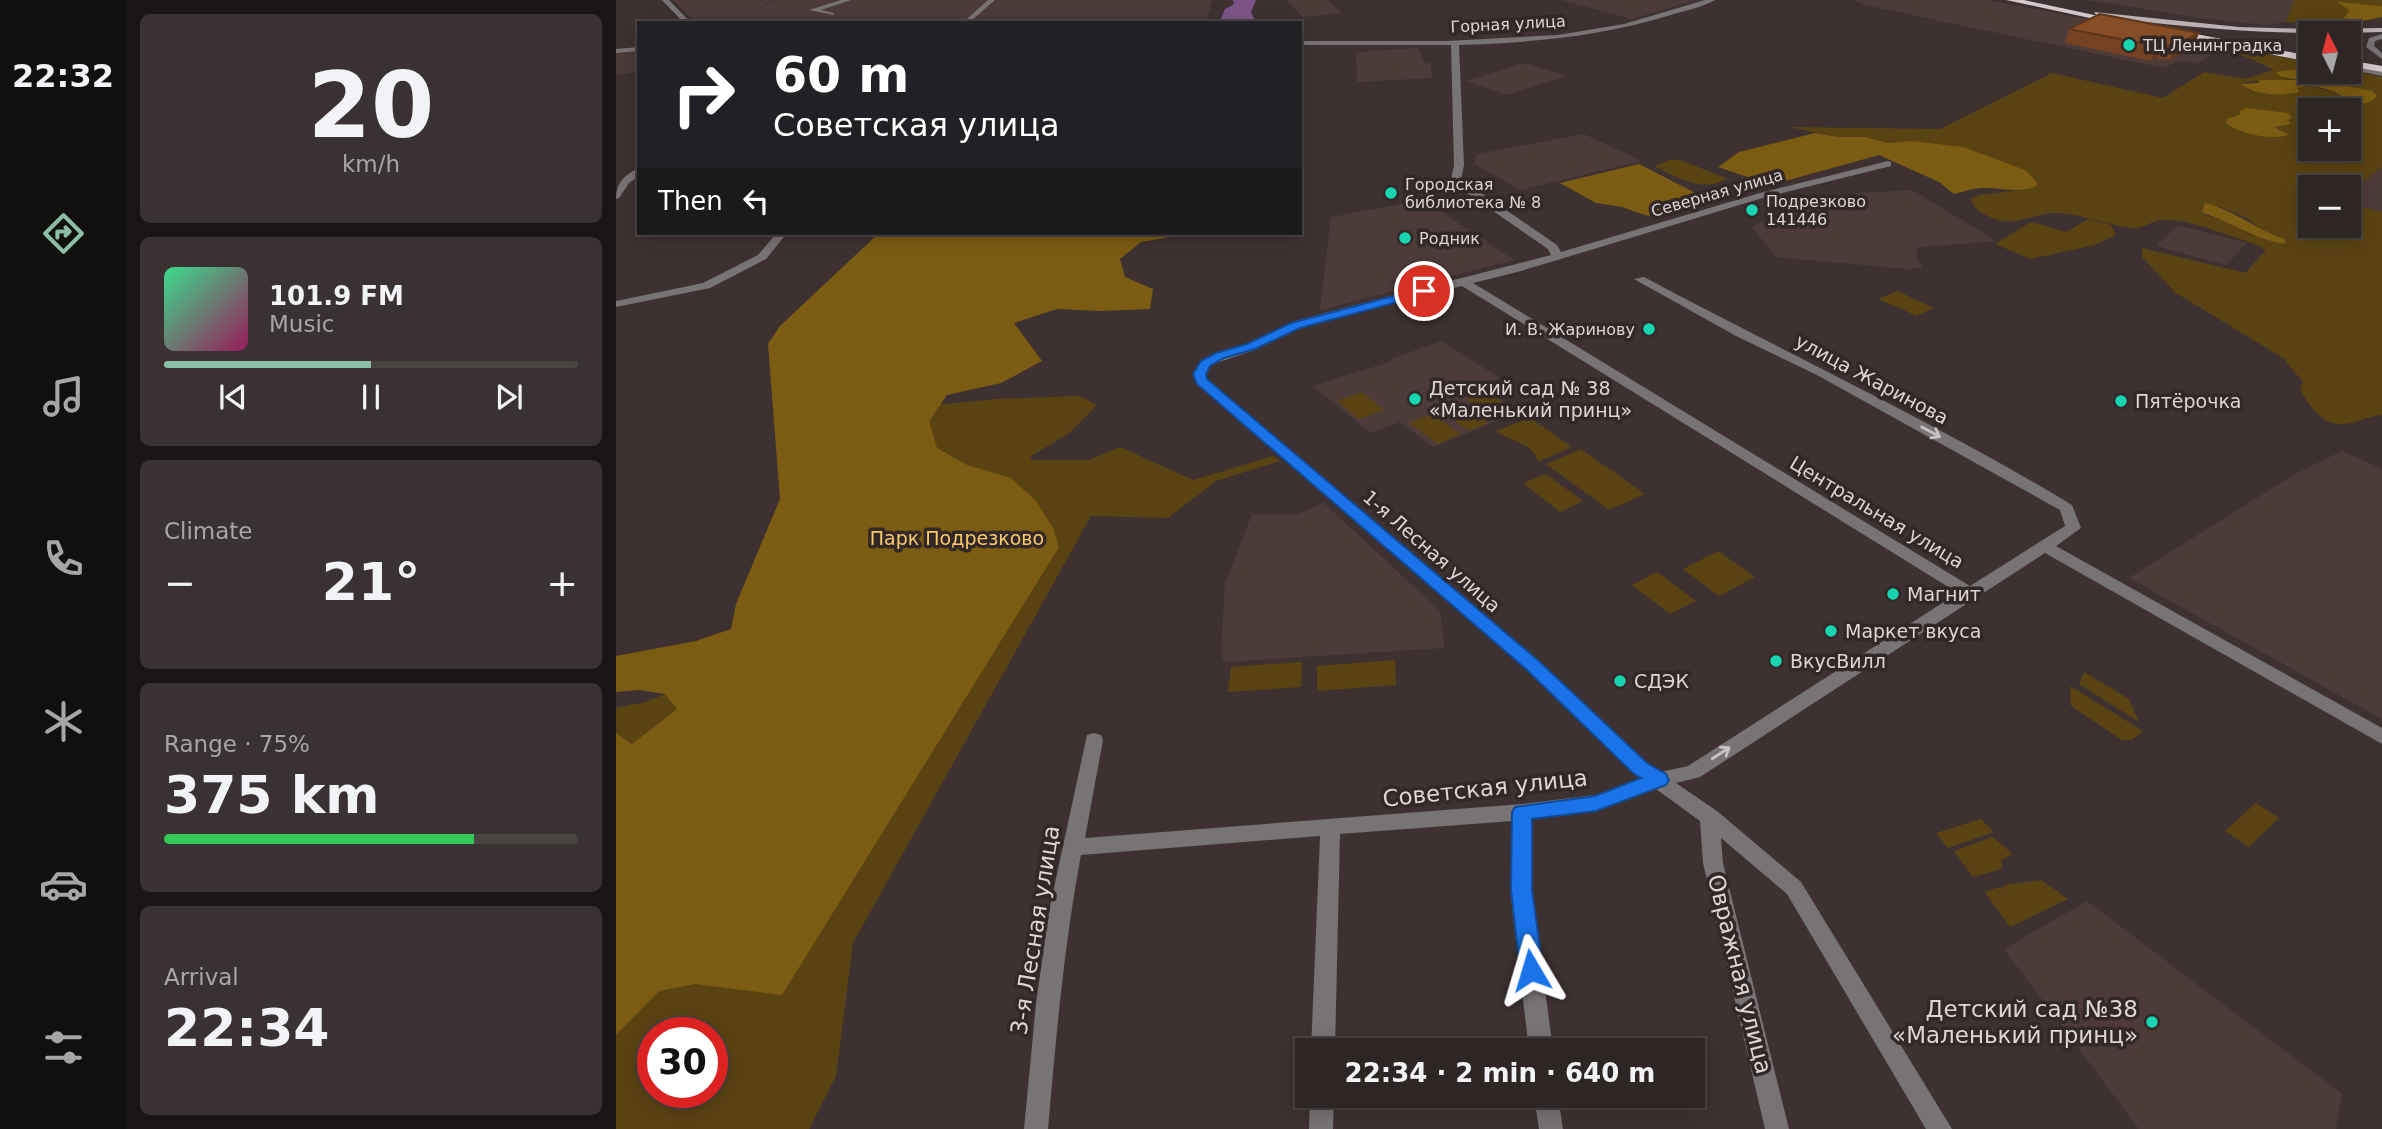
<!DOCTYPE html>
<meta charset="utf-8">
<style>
:root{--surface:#2e2625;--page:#3a3232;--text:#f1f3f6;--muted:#a7a5a7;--line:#494342;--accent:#8abfa5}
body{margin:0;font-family:"DejaVu Sans",sans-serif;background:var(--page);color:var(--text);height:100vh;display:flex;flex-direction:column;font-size:26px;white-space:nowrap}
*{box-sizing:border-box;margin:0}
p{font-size:23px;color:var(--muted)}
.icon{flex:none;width:38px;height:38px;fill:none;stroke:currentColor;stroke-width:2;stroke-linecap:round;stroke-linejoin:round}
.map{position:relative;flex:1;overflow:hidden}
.side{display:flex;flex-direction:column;gap:14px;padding:14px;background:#191514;width:490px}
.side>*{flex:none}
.top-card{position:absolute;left:21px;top:21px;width:665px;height:214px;border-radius:0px;box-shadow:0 4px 18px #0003,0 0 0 2px var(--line);background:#202124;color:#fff;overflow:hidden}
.needle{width:46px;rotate:354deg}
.fabs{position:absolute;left:1682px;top:21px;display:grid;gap:14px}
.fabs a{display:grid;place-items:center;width:63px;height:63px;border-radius:0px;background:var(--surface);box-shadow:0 4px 18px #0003,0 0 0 2px var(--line);font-size:35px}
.speed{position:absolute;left:21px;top:1017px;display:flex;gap:14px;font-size:35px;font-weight:700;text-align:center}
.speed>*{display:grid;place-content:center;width:91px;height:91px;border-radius:50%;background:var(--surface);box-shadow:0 4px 18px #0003,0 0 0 2px var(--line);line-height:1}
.speed .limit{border:10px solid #d22;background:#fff;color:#111}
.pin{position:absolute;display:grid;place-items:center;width:60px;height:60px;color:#fff;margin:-30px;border:4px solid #fff;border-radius:50%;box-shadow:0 2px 7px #0007}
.me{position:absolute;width:77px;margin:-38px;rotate:353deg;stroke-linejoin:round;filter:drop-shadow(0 0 5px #0008)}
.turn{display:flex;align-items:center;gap:24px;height:147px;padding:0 21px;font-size:32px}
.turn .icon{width:91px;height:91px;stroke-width:2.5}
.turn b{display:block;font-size:49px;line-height:60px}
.then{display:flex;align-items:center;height:66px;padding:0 21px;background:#0003;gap:14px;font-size:26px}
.big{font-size:52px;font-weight:800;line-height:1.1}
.side .widget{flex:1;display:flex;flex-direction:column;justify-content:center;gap:10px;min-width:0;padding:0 24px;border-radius:10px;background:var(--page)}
.side .dial{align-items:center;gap:0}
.dial b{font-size:91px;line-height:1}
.song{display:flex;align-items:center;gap:21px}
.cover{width:84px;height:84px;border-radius:10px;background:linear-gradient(135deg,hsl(150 70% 55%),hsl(330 70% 35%))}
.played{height:7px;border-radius:4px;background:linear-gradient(90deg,var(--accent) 50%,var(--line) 50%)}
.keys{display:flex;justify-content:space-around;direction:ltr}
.heat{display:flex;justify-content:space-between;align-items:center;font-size:38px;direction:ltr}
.charge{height:10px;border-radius:5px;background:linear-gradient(90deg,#34c759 75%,var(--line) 0)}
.trip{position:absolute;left:679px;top:1038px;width:410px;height:70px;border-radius:0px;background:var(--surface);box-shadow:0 4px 18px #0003,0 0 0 2px var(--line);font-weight:800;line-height:70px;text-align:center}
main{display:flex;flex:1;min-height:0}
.menu{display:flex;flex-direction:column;width:126px;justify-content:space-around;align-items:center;background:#120f0f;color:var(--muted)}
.menu .icon{width:49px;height:49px}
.menu .on{color:var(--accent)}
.menu b{font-size:32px;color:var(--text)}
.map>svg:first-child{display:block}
.built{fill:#4d3b3a}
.green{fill:#5a4312;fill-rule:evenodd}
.forest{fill:#7c5c12}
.water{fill:#7d5387}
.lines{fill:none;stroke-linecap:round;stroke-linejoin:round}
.minor{fill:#787375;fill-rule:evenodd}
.major{fill:#bbb0b4;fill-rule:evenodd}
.highway{fill:#d5c8cd;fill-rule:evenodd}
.wall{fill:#744222}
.shaded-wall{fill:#5e361b}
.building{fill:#874d27;stroke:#5e361b;stroke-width:2}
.oneway{stroke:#c9c2c2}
.route{fill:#1a73e8;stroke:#114b97;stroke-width:2}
.poi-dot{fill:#18d5b2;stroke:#332828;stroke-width:2.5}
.labels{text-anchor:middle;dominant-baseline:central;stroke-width:7;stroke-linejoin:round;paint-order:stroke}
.far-street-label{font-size:16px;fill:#ddd6d5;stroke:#332828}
.far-poi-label{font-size:16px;fill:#ddd6d5;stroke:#332828;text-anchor:start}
.street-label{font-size:19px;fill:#ddd6d5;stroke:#332828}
.poi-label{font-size:19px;fill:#ddd6d5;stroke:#332828;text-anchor:start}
.park-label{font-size:19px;fill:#f8c86a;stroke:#332828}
.near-street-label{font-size:23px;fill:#ddd6d5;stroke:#332828}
.near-poi-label{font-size:23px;fill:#ddd6d5;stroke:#332828;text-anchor:end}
</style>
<main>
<nav class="menu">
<b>22:32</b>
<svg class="icon on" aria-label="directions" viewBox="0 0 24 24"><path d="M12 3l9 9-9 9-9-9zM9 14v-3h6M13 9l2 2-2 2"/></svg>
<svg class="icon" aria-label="music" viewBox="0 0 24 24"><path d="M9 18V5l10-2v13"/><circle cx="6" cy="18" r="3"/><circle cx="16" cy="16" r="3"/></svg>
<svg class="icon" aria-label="phone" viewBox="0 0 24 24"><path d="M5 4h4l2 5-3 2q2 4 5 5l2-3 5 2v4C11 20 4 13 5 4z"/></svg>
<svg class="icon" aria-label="climate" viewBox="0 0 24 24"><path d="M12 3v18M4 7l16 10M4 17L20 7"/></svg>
<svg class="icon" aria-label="car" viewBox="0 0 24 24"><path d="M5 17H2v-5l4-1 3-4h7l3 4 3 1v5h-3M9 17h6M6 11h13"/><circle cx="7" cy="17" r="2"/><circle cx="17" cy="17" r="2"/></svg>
<svg class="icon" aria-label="filters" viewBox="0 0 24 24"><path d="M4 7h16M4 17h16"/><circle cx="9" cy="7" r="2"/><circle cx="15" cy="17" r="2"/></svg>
</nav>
<section class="side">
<div class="widget dial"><b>20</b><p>km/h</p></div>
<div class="widget">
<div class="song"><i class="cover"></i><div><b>101.9 FM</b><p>Music</p></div></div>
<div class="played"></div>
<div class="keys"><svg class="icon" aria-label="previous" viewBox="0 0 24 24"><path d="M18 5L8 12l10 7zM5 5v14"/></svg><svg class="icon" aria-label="pause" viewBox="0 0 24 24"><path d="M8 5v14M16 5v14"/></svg><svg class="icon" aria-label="next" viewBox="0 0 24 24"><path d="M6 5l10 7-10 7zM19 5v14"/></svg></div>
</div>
<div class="widget"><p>Climate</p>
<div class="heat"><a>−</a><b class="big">21°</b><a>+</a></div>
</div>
<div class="widget"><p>Range · 75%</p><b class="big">375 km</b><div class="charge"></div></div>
<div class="widget"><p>Arrival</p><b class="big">22:34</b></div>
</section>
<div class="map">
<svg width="1766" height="1129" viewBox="0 0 1766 1129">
<rect width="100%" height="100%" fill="#3d3231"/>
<g class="built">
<path d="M57 0H156L142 9 159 0H372L345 23H125L123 18 122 23H81Z"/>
<path d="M379 0H596L591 20 595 23H354Z"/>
<path d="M671 0H712L726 13 687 17Z"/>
<path d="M945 0H1080L1016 19Z"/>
<path d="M1234 0H1372L1609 46 1580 64 1564 60 1548 68 1244 4 1247 3Z"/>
<path d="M1470 0H1678L1670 22 1650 25 1586 18Z"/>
<path d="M802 48 809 63H814L817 78 741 82 740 52Z"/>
<path d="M23 51V72L0 75V53Z"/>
<path d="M908 63 951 76 891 95 849 81Z"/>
<path d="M968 134 1026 161 904 190 858 164 861 154Z"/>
<path d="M1766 167V212L1733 203V194Z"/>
<path d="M1296 190 1381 241 1301 247 1300 260 1308 268 1291 269 1160 257 1135 226 1182 210 1250 206 1239 193Z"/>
<path d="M808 200 898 260 704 310 715 217Z"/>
<path d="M1562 225 1631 243 1610 265 1540 246Z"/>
<path d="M826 341 884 378 865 386 903 412 817 447 784 422 755 433 697 386 773 362 774 359Z"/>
<path d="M1726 451 1766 469V719L1513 578 1677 475Z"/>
<path d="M708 503 824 611 829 648 608 662 605 652 609 583 636 514 679 515Z"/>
<path d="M1471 901 1726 1094 1720 1129H1523L1388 949Z"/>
</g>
<g class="green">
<path d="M1678 0H1766V6L1723 3 1733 10 1728 18 1694 23 1670 22Z"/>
<path d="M1628 53H1643L1694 62V70L1685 69 1663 76 1686 79 1629 82 1630 88 1651 94 1683 91 1680 88C1708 82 1724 100 1749 103L1743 89 1730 88 1694 76 1698 72 1733 70 1766 77V167L1733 194 1732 187H1694V226H1732L1733 203 1766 212V415C1752 416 1742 423 1729 424 1707 427 1693 406 1684 389L1687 382 1667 358 1560 293 1526 257V248L1629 273 1650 250 1639 244C1613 236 1571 218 1545 220 1535 221 1525 230 1514 228 1489 224 1466 214 1441 213 1420 212 1403 226 1383 220 1372 217 1356 210 1355 198L1364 195 1413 189 1333 146 1296 141 1272 143 1249 137H1223L1172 127 1324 129 1436 73 1547 98 1588 72 1628 79 1658 70C1643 64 1637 58 1623 55ZM1630 108 1658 112 1675 124 1657 127 1667 131 1625 132 1616 116 1624 114ZM1694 110H1732V149H1694ZM1604 207C1612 211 1623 213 1630 218 1642 227 1655 235 1669 239L1634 234 1613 222 1586 214 1589 208Z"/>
<path d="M1053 160H1064L1110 178C1091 194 1058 177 1039 166Z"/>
<path d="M1472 219 1495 225 1500 235 1479 245 1414 259 1379 244 1415 222 1451 232Z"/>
<path d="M1281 291 1318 308 1301 316 1262 299Z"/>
<path d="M746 392 768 410 743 419 721 401Z"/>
<path d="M871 392 901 412 879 420 868 412 879 407 866 410 851 400Z"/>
<path d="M463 396 481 405 452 434 415 456V460H473L504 447 577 480 658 456 664 461 600 481 552 518 475 516 237 943 220 1076 193 1129H0V1028L288 408 380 399ZM37 1032H96V1092H37Z"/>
<path d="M846 405 872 423 853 431 827 413Z"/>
<path d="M816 414 845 434 822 444 793 423Z"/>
<path d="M914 418 956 447 922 462C918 442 894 442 880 431Z"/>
<path d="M965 449 1029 494 993 510 930 464Z"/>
<path d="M930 474 967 501 944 512 907 483Z"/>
<path d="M1102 551 1139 577 1103 596 1067 569Z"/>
<path d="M1041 572 1080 601 1054 614 1016 585Z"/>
<path d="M779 660 780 685 701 691V666Z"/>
<path d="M686 662 685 687 612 692 615 667Z"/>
<path d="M1468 672 1513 699 1523 722 1463 684Z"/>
<path d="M1454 686 1527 731 1516 740H1506L1455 706Z"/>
<path d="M49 694 61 709 16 744 0 733V708L29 702Z"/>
<path d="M1640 803 1663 818 1633 847 1609 831Z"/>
<path d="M1365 819 1378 832 1332 848 1320 833Z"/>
<path d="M1376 837 1397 854 1385 860 1386 869 1357 877 1338 851Z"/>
<path d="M1425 880 1452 899 1394 927 1369 892 1383 887 1387 889 1389 885Z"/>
</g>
<g class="forest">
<path d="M1721 2 1766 6V17L1742 22 1743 24 1711 27 1692 25 1728 18 1733 10Z"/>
<path d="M1685 69 1698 72 1694 77 1700 80 1756 91 1761 96C1747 113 1730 96 1715 91 1704 86 1693 85 1681 88L1683 92C1664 96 1641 96 1625 84L1642 83 1644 80H1684L1663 76 1660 72Z"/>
<path d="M1630 108 1672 113 1676 118 1672 120 1675 124 1658 127 1673 135C1654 140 1626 135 1610 123L1611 119 1624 114V111Z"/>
<path d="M1199 133 1223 137H1249L1272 143 1296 141 1347 147 1409 170 1420 181 1421 186C1403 194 1385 187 1366 188 1357 188 1347 192 1338 194L1323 182 1263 155 1155 185 1102 167 1123 152Z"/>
<path d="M1023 164 1091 199 1032 216 1006 207 980 203 944 183Z"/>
<path d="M1589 203C1620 211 1641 230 1669 239V244C1639 240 1615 221 1586 213Z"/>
<path d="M263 233 565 235 525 242 504 259 509 277 537 289 534 309 485 311 441 309 398 323 426 361 385 383 331 395 313 421 321 448 351 465 395 478 420 501 437 528 443 547 166 995 79 984 43 991 0 1035V733L16 744 61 709 49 694 23 690 0 692V656L80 641 115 629 120 604 164 499 152 344 164 326Z"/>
</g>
<path class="water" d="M615 0H640L635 12 640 23H606L604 21 609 9 617 5 618 1Z"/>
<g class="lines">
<g class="minor">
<path d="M46 0H53L75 23H68Z"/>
<path d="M225 0H235L205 10 218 13V15L193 10Z"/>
<path d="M372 0H379L353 23H346Z"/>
<path d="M1089 0H1099C1087 7 1072 10 1058 14 988 36 916 43 843 45L848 165 845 179 941 245 945 252 1144 193 1272 161 1275 162V166L1150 197 905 271 857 283 1354 586 1449 526 1444 510 1201 375 1120 336 1018 279 1028 277C1170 353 1317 421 1456 505L1465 528 1440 546 1766 728V744L1429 553 1084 777 1060 783 1101 811 1185 882 1336 1129H1310L1171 894 1105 838 1107 863 1173 1129H1149L1087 863 1084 821 1040 789 980 811 916 819V890L937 1050H913L894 890 896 821 724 834 719 1050H695L704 836 465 855C448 946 440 1037 432 1129H408L420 1004 433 911 471 735 478 733 485 735 487 740 469 838 906 804 979 795 1025 779 911 670 580 384 577 374 585 360 631 344 676 322 701 315 935 255 932 249 841 186 835 179 838 165 835 45H684V41H831L942 35 1008 24ZM846 286 1342 593 1072 766 1044 772 1031 763 923 662 591 380 589 374 594 365 639 350 684 328 709 320Z"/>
<path d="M1766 34V39L1759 41 1758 46 1766 53V59L1750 47 1753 38Z"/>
<path d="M23 47V51L0 53V49Z"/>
<path d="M1732 65 1766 72V76L1732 69Z"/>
<path d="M23 168V176L13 183 3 198 0 199C0 183 8 175 23 168Z"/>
<path d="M161 233H171L150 259 94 288 0 307V301L87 283 142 255Z"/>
<path d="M694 1096H718L717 1129H693Z"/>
<path d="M918 1096H942L947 1129H923Z"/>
</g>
<path class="major" d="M1478 12 1623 27 1694 29 1766 28V32C1672 36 1577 29 1481 16Z"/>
<g class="highway">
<path d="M1390 0H1408L1511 22 1506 25Z"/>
<path d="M1554 29 1694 56V62L1551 34V30Z"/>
<path d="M1732 60 1766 66V72L1732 66Z"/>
</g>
</g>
<path class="wall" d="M1453 29 1578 47 1554 60 1541 58 1535 61 1449 43Z"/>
<g class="shaded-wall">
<path d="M1583 33 1578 47 1554 60 1559 46Z"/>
<path d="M1545 43 1541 58 1535 61 1540 46Z"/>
</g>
<path class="building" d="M1484 14 1583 33 1559 46 1545 43 1540 46 1453 29Z"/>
<defs><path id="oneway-shaft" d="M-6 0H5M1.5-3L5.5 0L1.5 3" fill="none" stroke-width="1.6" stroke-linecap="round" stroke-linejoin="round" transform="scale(1.75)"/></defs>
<g class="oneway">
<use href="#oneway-shaft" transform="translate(1315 432) rotate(28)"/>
<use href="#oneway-shaft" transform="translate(1105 753) rotate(-33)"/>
</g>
<path class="route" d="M808 288 814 291 812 294 684 328 639 349 608 358 594 366 590 374 591 379 924 662 1031 763 1050 774 1053 780 1050 785 980 811 916 819V890L927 970 923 977 915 980 907 977 904 970 895 890 896 812 899 807 979 796 1025 778 1017 773 911 670 581 384 577 374 585 361 600 353 631 344 675 323Z"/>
<g class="poi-dot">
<circle cx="1513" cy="45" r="7"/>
<circle cx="775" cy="193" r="7"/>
<circle cx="1136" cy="210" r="7"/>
<circle cx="789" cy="238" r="7"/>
<circle cx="1033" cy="329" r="7"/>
<circle cx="799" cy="399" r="7"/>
<circle cx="1505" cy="401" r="7"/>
<circle cx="1277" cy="594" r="7"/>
<circle cx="1215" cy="631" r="7"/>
<circle cx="1160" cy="661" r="7"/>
<circle cx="1004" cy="681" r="7"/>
<circle cx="1536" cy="1022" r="7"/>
</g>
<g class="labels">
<g class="far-street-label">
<text transform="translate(892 24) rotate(-3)">Горная улица</text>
<text transform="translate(1101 193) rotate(-16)">Северная улица</text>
</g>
<g class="far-poi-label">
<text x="1527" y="45">ТЦ Ленинградка</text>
<text x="789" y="184">Городская<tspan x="789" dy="18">библиотека № 8</tspan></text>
<text x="1150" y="201">Подрезково<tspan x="1150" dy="18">141446</tspan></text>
<text x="803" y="238">Родник</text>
<text x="1019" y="329" text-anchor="end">И. В. Жаринову</text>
</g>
<g class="street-label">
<text transform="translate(1256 379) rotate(28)">улица Жаринова</text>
<text transform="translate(1261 512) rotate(31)">Центральная улица</text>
<text transform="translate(816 551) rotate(41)">1-я Лесная улица</text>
</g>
<g class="poi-label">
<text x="813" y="388">Детский сад № 38<tspan x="813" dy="22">«Маленький принц»</tspan></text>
<text x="1519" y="401">Пятёрочка</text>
<text x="1291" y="594">Магнит</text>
<text x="1229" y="631">Маркет вкуса</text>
<text x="1174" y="661">ВкусВилл</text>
<text x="1018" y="681">СДЭК</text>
</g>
<g class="park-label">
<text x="341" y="538">Парк Подрезково</text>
</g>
<g class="near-street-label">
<text transform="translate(869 788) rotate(-6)">Советская улица</text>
<text transform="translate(419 930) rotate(-81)">3-я Лесная улица</text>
<text transform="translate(1124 974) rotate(76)">Овражная улица</text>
</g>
<g class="near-poi-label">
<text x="1522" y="1009">Детский сад №38<tspan x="1522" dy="26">«Маленький принц»</tspan></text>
</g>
</g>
</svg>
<div class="fabs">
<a><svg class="needle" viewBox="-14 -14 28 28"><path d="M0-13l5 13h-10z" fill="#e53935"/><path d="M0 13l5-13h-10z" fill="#a7a5a7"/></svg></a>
<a>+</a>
<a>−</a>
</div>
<div class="speed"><div class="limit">30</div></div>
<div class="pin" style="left:808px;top:291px;background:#d93025"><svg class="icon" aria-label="arrive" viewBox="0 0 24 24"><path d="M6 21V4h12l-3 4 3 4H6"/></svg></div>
<svg class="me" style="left:915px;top:970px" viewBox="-20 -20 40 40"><path d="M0-17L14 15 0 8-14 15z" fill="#1a73e8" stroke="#fff" stroke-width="4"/></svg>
<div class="trip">22:34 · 2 min · 640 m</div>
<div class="top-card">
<div class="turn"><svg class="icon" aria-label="right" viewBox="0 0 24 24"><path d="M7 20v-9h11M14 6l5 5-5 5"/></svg><div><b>60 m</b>Советская улица</div></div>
<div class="then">Then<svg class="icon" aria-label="left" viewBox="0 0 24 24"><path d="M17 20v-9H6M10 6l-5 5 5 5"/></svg></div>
</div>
</div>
</main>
